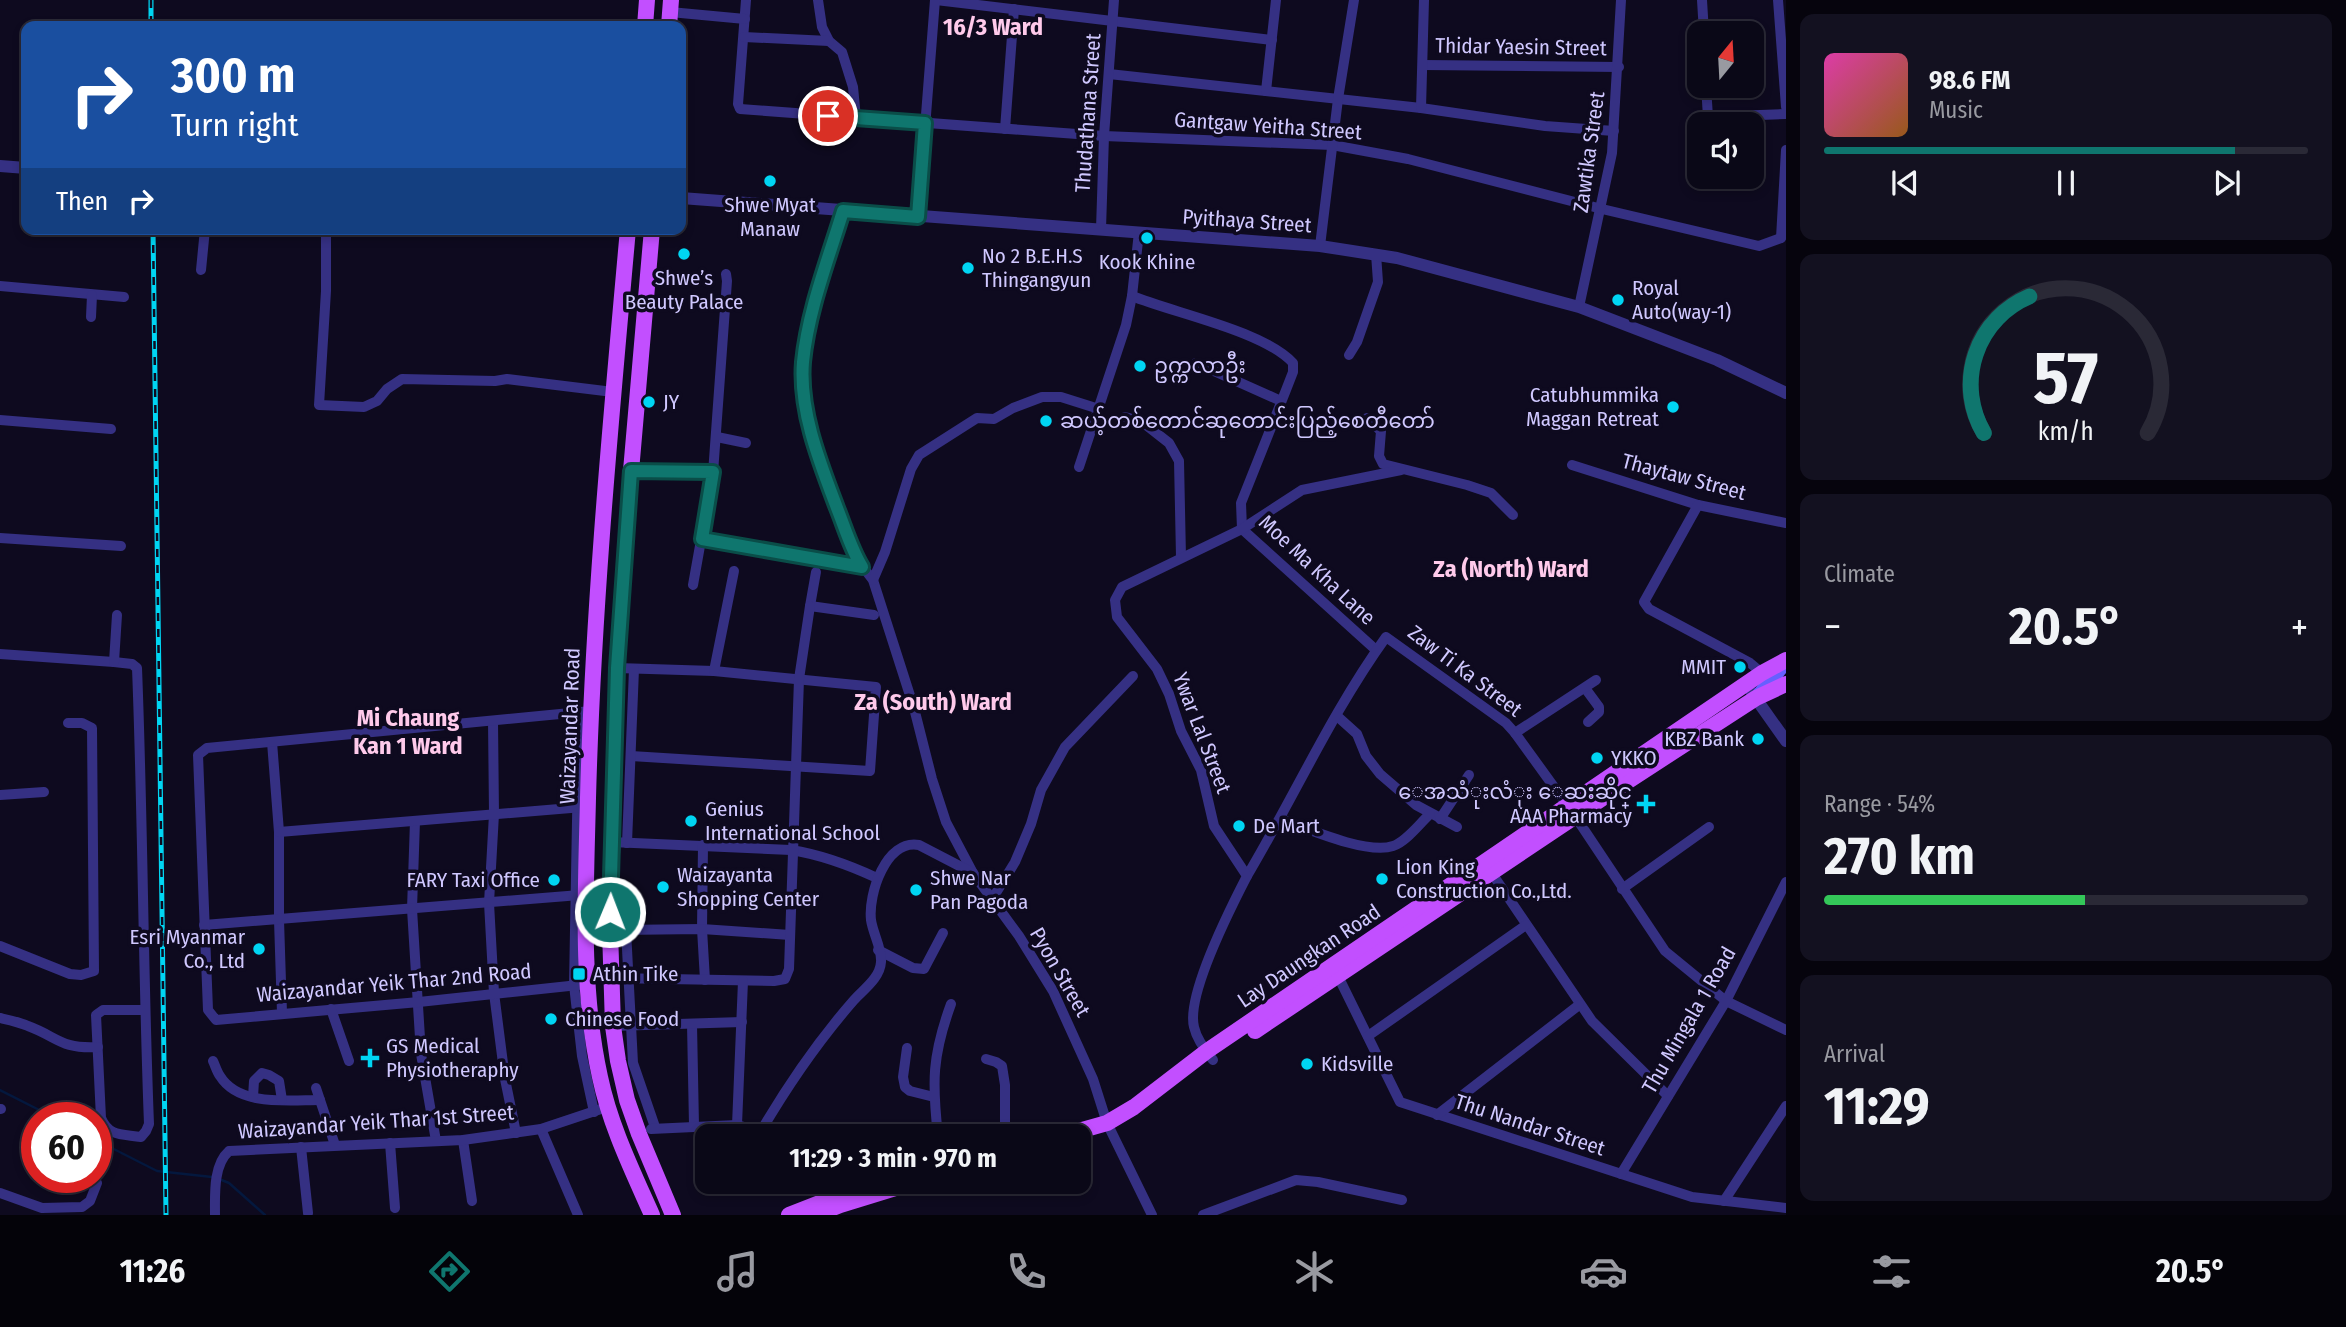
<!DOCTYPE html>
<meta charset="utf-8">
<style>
:root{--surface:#0a0817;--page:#131120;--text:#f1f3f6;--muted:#999aa1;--line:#2a2936;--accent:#0f766e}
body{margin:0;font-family:"Fira Sans Condensed","Noto Sans Myanmar",sans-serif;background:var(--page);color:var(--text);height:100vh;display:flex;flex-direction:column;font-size:26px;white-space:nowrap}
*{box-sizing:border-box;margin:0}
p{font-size:23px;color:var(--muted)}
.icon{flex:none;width:38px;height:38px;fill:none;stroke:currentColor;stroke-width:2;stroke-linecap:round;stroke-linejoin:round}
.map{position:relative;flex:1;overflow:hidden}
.details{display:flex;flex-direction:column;gap:14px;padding:14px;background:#06040d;width:560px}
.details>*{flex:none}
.guide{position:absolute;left:21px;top:21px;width:665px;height:214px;border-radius:14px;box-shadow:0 4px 10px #0003,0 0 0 2px var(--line);background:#1a4fa0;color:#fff;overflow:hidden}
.needle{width:46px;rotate:18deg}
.fabs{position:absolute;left:1687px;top:21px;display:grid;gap:14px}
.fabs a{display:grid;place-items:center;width:77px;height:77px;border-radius:14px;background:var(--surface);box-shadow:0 4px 10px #0003,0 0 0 2px var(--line);font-size:35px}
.speed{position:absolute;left:21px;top:1102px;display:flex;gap:14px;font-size:35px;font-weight:700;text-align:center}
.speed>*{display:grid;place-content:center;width:91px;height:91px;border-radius:50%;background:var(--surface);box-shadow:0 4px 10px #0003,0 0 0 2px var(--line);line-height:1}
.speed .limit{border:10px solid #d22;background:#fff;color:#111}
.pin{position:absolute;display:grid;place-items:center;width:60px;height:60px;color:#fff;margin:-30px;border:4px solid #fff;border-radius:50%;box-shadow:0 2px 7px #0007}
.me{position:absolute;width:77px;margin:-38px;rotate:1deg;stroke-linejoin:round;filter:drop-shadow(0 0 5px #0008)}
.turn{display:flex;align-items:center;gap:24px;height:147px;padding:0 35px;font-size:32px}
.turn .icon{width:91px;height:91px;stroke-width:2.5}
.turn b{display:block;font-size:49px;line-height:60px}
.then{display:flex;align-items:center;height:66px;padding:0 35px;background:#0003;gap:14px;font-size:26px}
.big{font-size:52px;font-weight:700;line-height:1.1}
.details .tile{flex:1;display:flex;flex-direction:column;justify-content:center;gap:10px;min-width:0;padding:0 24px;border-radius:14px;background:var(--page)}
.details .dial{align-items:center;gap:0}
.dial svg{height:182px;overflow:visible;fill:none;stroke:var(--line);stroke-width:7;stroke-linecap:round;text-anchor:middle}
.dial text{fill:var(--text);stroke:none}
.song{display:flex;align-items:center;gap:21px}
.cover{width:84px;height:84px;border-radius:10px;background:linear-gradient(135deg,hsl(320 70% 55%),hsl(30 70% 35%))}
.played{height:7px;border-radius:4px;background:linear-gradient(90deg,var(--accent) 85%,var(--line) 85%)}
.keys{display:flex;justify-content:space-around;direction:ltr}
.heat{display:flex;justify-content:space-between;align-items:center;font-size:38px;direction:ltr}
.charge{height:10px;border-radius:5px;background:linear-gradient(90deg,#34c759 54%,var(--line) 0)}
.trip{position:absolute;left:695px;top:1124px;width:396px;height:70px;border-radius:14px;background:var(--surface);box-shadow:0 4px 10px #0003,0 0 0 2px var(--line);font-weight:700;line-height:70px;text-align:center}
.tabs{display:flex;height:112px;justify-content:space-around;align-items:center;background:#040309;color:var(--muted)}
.tabs .icon{width:49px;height:49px}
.tabs .on{color:var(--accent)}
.tabs b{font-size:32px;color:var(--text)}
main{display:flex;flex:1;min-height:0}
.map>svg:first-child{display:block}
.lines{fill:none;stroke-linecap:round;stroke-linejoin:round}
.stream{stroke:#04183e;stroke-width:2.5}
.minor{stroke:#353083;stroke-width:10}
.tertiary{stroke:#353083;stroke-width:12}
.secondary{stroke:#675fff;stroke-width:14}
.primary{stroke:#c24fff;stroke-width:16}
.rail-casing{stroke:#00d5f3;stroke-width:5}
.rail{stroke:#0e0a1f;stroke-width:2.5;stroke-dasharray:8;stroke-linecap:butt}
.route-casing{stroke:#0a4d48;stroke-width:18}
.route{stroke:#0f766e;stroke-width:12}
.poi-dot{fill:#00d5f3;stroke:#0e0a1f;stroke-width:2.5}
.labels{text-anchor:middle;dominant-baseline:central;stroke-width:7;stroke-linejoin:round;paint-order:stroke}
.street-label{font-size:21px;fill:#d0c8ff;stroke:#0e0a1f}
.poi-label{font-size:21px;fill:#d0c8ff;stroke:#0e0a1f;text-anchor:start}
.quarter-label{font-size:24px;font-weight:bold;fill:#ffcaeb;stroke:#0e0a1f}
</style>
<main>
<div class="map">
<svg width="1786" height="1215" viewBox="0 0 1786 1215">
<rect width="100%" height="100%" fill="#0e0a1f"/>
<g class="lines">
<g class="stream">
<path d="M0 1090 55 1118"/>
<path d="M96 1140 157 1171 212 1177"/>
<path d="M219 1179 229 1183 265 1215"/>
</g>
<g class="minor">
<path d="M746 0 738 104 740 109 1104 136 1332 145 1408 159 1602 209 1759 246 1781 238"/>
<path d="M818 0 822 27 829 41 842 52 853 87 856 118"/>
<path d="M936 0 1272 40"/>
<path d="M1702 0 1704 33"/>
<path d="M1778 0 1786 107"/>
<path d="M670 12 745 19"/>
<path d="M744 37 829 41"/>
<path d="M1423 65 1619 67"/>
<path d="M1109 74 1421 108 1545 126 1614 131"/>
<path d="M1706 86 1708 117 1786 114"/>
<path d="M1266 91 1276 0"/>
<path d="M1421 108 1424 0"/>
<path d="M1005 129 1014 9"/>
<path d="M843 211 807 332 803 366 804 398 817 453 856 558 873 580 914 708 932 779 946 822 973 873 1019 936 1053 991 1093 1079 1107 1123 1152 1215"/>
<path d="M918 217 935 0"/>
<path d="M326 229V291L319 405 364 407 377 401 387 389 402 379 495 381 507 379 613 392"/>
<path d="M1101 229 1104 136 1114 0"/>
<path d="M1781 238 1786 150"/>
<path d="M1320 246 1338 99 1354 0"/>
<path d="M201 270 205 229"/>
<path d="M0 286 124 297"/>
<path d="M1132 296C1174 313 1264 331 1293 363V372L1286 390 1241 503 1242 529 1376 650"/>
<path d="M1579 307 1612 153 1621 0"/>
<path d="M91 317 92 295"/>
<path d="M1349 355 1357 342 1378 282 1376 254"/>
<path d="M1196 363 1281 401"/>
<path d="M1125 417 1141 421 1169 443 1179 461 1181 557"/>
<path d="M1367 418 1381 431 1379 456 1383 464 1467 485 1491 493 1513 515"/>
<path d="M0 420 111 429"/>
<path d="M717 437 746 443"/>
<path d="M1572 465 1698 505 1786 523"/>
<path d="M1079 467 1126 325 1132 296 1139 232"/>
<path d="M631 471 713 473"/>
<path d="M1698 505 1644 602 1649 609 1750 663 1762 673"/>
<path d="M0 538 121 546"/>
<path d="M702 539 862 567"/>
<path d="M816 572 810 606 874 615"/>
<path d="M873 580 885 552 911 469 919 455 977 418 994 419 1013 408 1042 397H1061L1099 409"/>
<path d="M693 585 713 473 727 281 726 274"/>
<path d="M0 654 114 662 132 664 137 668C143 820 143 972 149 1124L146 1131 141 1137C122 1134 109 1137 101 1118L96 1015 103 1010H145"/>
<path d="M114 662 117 615"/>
<path d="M617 668 714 671 876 687 870 771 631 756"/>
<path d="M714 671 734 571"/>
<path d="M1585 688 1599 707V712L1588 722"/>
<path d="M579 712 574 985 582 1056 594 1112"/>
<path d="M1337 716 1357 734 1366 756 1380 774 1416 805 1457 827"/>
<path d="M493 721 494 814 489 903 494 993 505 1079 516 1133"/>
<path d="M1515 733 1596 680"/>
<path d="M272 742 279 832V920L282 1013"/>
<path d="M0 795 44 792"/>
<path d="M1281 819C1306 828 1367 855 1393 846 1406 842 1420 823 1430 814"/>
<path d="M1440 819 1469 775"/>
<path d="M415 821 412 909 421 1054 436 1141"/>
<path d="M279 832 583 807"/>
<path d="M611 842 791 850C823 855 849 865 877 878"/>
<path d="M627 843 634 669"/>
<path d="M703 845 702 929 705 980"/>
<path d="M1489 869 1592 1021 1668 1096"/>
<path d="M1247 876C1294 797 1332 712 1386 637L1506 723 1515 733 1575 816 1665 951 1726 1001 1786 1030"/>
<path d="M1622 889 1709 827"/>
<path d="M991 901 1015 862 1031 824 1041 790 1065 747 1133 676"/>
<path d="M204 925 580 895"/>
<path d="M619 930 702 929 790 935"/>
<path d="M626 930 633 1063 655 1127"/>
<path d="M0 946 70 974 81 975 94 971 92 728 82 723H68"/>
<path d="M878 950 913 968 924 969 943 933"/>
<path d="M1336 972 1400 1102 1692 1197 1786 1208"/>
<path d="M612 978 774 981 785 979 789 969 799 679 810 606"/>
<path d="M588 984 419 1002 216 1020 208 1010 198 755 207 748 591 711"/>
<path d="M331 1009 349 1061"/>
<path d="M0 1018C9 1020 19 1022 28 1026 58 1037 60 1049 98 1047"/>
<path d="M692 1024 694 1126"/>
<path d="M613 1026 742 1022"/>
<path d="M1368 1036 1526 925"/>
<path d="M907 1048 903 1077 905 1087 910 1091 934 1097"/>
<path d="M986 1059 996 1062 1002 1066 1005 1085V1136"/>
<path d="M1213 1060C1205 1049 1197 1040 1194 1027 1186 995 1231 907 1247 876L1214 826 1201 770 1181 731 1169 694 1157 669 1117 617 1115 600 1122 587 1242 529 1302 490 1401 470"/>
<path d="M213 1061C215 1065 217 1072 220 1076 239 1107 290 1100 320 1100"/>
<path d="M316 1088 335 1145"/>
<path d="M253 1097 254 1081 262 1073 269 1075 279 1081 282 1100"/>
<path d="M0 1109H1"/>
<path d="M1437 1115 1579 1005"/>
<path d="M737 1125 743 981"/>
<path d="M541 1129 578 1215"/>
<path d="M651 1129 737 1125 776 1136"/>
<path d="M761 1131C788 1085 819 1040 854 1000 864 989 880 978 881 962 882 948 873 934 871 920 868 894 886 839 919 845L973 873"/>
<path d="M938 1136C932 1082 932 1056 951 1004"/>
<path d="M463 1140 472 1201"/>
<path d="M390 1143 395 1208"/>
<path d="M301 1147 308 1213"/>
<path d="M1621 1174 1726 1001 1786 882"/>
<path d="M772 1181V1183"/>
<path d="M0 1193 42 1208 82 1207 90 1201 97 1183"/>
<path d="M1724 1201 1786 1106"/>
<path d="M215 1215C215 1195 213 1165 229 1151L463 1140 541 1129 607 1107"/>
<path d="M1203 1215 1296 1180 1318 1182 1402 1200"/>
</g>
<g class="tertiary">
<path d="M0 166 26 168"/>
<path d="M681 198 1320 246 1397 258 1579 307 1717 360 1786 393"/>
<path d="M1752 693 1786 741"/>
</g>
<path class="secondary" d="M1757 697 1786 662"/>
<g class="primary">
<path d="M645 26 647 0"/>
<path d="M669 26 671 0"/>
<path d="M628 229C611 419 593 608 588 798 586 890 580 986 600 1077 610 1125 632 1170 652 1215"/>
<path d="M652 229 631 471 617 668 610 930 613 1026 618 1061 627 1100 639 1134 673 1215"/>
<path d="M1255 1031 1628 781 1756 698 1786 684"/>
<path d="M1061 1136 1107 1123 1134 1107 1207 1051 1762 673 1786 660"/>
<path d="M789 1215 876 1181"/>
<path d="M816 1215 840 1205 918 1181"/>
</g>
<g class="rail-casing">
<g id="rail">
<path d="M151 0V26"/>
<path d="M153 229 166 1215"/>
</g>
</g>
<use href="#rail" class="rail"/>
</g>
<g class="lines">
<g class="route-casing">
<path id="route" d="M610 912 617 668 631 471 713 472 702 539 862 567C851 549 845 528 837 508 820 463 799 411 803 362 808 311 828 260 843 211L918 217 925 123 828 116"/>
</g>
<use href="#route" class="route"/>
</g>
<g class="poi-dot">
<circle cx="770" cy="181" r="7"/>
<circle cx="1147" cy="238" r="7"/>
<circle cx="684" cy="254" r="7"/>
<circle cx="968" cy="268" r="7"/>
<circle cx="1618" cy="300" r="7"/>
<circle cx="1140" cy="366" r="7"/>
<circle cx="649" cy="402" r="7"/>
<circle cx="1673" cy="407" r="7"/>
<circle cx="1046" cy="421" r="7"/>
<circle cx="1740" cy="667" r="7"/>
<circle cx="1758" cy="739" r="7"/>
<circle cx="1597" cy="758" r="7"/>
<path d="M1642.5 793.5h7v7h7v7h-7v7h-7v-7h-7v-7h7z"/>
<circle cx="691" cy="821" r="7"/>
<circle cx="1239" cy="826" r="7"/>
<circle cx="1382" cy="879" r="7"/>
<circle cx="554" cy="880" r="7"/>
<circle cx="663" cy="887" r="7"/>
<circle cx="916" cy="890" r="7"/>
<circle cx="259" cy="949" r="7"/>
<rect x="572" y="967" width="14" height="14" rx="3.5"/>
<circle cx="551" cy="1019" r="7"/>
<path d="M366.5 1047.5h7v7h7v7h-7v7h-7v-7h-7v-7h7z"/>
<circle cx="1307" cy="1064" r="7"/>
</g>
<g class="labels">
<g class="street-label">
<text transform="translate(1521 47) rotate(1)">Thidar Yaesin Street</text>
<text transform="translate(1088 113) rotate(-86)">Thudathana Street</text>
<text transform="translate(1268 126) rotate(4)">Gantgaw Yeitha Street</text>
<text transform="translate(1589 152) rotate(-82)">Zawtika Street</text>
<text transform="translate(1247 221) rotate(4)">Pyithaya Street</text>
<text transform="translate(1684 477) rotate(15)">Thaytaw Street</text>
<text transform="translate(1317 570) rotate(43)">Moe Ma Kha Lane</text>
<text transform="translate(1465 671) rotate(37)">Zaw Ti Ka Street</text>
<text transform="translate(570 726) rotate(-88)">Waizayandar Road</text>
<text transform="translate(1202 733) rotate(69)">Ywar Lal Street</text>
<text transform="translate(1309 956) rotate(-34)">Lay Daungkan Road</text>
<text transform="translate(1060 972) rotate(60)">Pyon Street</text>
<text transform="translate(394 983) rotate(-5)">Waizayandar Yeik Thar 2nd Road</text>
<text transform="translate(1689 1020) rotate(-60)">Thu Mingala 1 Road</text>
<text transform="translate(376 1122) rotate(-4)">Waizayandar Yeik Thar 1st Street</text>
<text transform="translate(1530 1125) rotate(18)">Thu Nandar Street</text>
</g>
<g class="poi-label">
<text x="770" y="205" text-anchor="middle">Shwe Myat<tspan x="770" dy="24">Manaw</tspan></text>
<text x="982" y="256">No 2 B.E.H.S<tspan x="982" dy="24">Thingangyun</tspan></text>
<text x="1147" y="262" text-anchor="middle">Kook Khine</text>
<text x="684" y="278" text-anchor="middle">Shwe’s<tspan x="684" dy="24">Beauty Palace</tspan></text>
<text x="1632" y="288">Royal<tspan x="1632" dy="24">Auto(way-1)</tspan></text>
<text x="1154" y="366">ဥက္ကလာဦး</text>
<text x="1659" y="395" text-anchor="end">Catubhummika<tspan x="1659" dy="24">Maggan Retreat</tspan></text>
<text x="663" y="402">JY</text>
<text x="1060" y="421">ဆယ့်တစ်တောင်ဆုတောင်းပြည့်စေတီတော်</text>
<text x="1726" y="667" text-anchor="end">MMIT</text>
<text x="1744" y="739" text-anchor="end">KBZ Bank</text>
<text x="1611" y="758">YKKO</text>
<text x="1632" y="792" text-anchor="end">ေအသံုးလံုး ေဆးဆိုင္<tspan x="1632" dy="24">AAA Pharmacy</tspan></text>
<text x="705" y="809">Genius<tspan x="705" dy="24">International School</tspan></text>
<text x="1253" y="826">De Mart</text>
<text x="1396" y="867">Lion King<tspan x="1396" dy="24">Construction Co.,Ltd.</tspan></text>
<text x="677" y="875">Waizayanta<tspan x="677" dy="24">Shopping Center</tspan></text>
<text x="930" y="878">Shwe Nar<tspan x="930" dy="24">Pan Pagoda</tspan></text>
<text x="540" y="880" text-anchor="end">FARY Taxi Office</text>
<text x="245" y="937" text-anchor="end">Esri Myanmar<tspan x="245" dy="24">Co., Ltd</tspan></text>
<text x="593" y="974">Athin Tike</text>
<text x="565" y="1019">Chinese Food</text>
<text x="386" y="1046">GS Medical<tspan x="386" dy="24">Physiotheraphy</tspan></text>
<text x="1321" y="1064">Kidsville</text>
</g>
<g class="quarter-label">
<text x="993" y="27">16/3 Ward</text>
<text x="1511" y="569">Za (North) Ward</text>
<text x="933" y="702">Za (South) Ward</text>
<text x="408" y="718">Mi Chaung<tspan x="408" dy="28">Kan 1 Ward</tspan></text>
</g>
</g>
</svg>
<div class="fabs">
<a><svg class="needle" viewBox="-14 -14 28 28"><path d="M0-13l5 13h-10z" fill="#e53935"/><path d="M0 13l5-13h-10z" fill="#999aa1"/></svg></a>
<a><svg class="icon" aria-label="sound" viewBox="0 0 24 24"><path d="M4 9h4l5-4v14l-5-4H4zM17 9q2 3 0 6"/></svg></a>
</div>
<div class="speed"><div class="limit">60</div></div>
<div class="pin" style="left:828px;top:116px;background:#d93025"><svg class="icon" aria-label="arrive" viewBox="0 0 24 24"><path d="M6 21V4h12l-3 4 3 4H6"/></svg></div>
<svg class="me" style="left:610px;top:912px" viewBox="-20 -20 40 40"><circle r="17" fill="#0f766e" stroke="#fff" stroke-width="3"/><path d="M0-11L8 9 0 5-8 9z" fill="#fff"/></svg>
<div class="trip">11:29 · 3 min · 970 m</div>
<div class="guide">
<div class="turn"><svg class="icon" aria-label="right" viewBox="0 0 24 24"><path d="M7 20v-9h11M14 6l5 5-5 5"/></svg><div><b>300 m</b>Turn right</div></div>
<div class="then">Then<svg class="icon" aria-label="right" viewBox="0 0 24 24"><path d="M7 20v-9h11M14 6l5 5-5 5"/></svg></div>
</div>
</div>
<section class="details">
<div class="tile">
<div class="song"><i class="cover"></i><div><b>98.6 FM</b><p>Music</p></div></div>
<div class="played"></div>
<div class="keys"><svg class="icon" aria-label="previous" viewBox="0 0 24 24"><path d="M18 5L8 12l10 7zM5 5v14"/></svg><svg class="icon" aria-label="pause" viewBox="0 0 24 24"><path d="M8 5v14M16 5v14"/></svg><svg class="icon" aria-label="next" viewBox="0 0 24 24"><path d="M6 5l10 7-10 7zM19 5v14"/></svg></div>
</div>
<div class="tile dial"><svg viewBox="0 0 100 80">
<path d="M14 69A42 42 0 1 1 86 69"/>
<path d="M14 69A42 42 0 0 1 34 9" stroke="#0f766e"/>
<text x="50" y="56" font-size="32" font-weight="700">57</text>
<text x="50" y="72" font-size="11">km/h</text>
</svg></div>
<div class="tile"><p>Climate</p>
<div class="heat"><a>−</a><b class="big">20.5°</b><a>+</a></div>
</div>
<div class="tile"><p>Range · 54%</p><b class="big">270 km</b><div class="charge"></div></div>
<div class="tile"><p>Arrival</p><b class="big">11:29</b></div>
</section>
</main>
<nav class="tabs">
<b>11:26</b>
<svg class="icon on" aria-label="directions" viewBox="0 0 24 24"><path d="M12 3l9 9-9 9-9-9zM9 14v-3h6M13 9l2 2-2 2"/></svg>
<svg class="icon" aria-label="music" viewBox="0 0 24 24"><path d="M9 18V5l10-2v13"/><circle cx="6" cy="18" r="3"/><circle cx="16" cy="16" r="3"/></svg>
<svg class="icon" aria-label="phone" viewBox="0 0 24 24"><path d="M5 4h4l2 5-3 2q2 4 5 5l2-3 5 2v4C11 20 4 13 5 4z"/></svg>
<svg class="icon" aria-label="climate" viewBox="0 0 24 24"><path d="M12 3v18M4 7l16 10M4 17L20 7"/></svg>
<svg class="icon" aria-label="car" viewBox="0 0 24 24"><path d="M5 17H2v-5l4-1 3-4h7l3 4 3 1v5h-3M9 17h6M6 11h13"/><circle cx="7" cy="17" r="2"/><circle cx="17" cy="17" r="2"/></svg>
<svg class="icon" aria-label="filters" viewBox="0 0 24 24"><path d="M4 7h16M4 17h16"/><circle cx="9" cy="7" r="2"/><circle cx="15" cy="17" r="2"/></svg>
<b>20.5°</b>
</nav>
